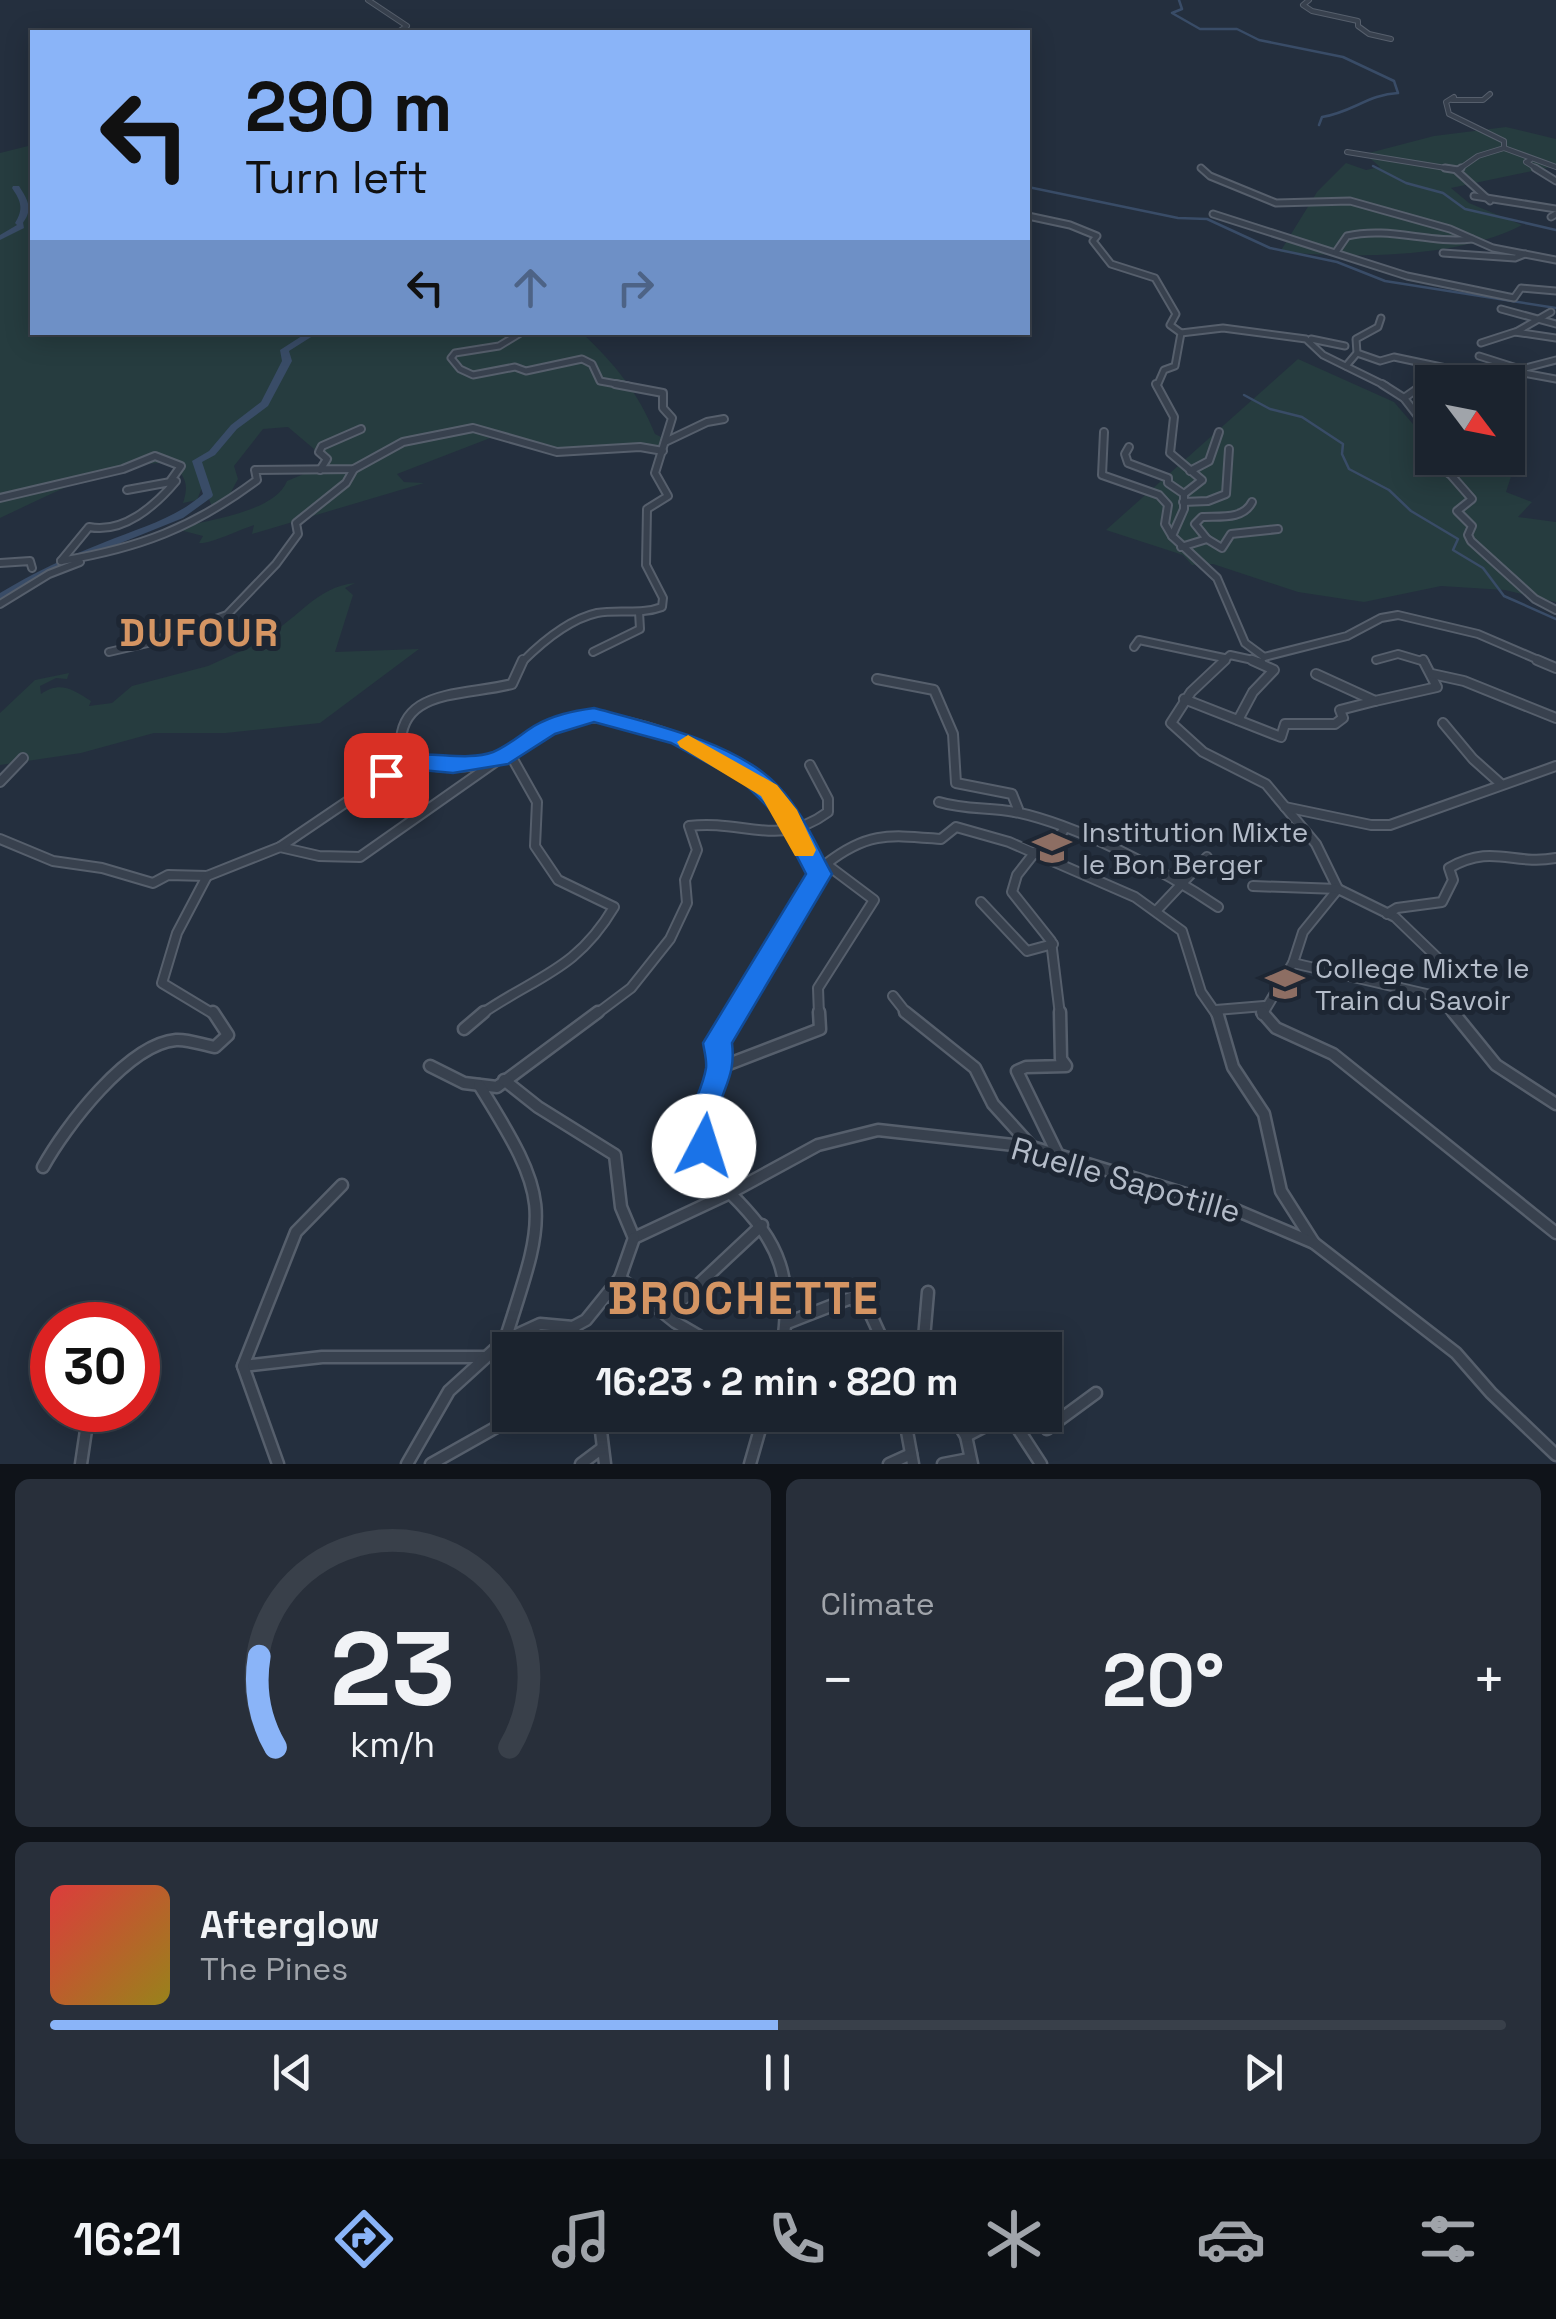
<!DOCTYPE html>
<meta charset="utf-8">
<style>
:root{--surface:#1b232e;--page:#282f3a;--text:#f1f3f6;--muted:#a0a4aa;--line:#39404a;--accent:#8ab4f8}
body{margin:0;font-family:"Space Grotesk",sans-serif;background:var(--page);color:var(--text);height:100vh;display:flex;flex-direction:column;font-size:38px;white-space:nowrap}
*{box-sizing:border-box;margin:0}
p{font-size:32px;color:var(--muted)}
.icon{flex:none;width:55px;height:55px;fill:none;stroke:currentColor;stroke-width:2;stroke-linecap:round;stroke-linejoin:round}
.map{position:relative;height:1464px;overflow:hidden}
.drawer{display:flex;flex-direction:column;gap:15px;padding:15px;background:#0f1319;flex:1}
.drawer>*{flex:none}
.banner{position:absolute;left:30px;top:30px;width:1000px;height:305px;border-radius:0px;box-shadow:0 5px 25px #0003,0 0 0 2px var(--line);background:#8ab4f8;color:#111;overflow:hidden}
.needle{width:65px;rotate:122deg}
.fabs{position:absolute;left:1415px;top:365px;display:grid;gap:20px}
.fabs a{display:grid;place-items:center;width:110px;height:110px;border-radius:0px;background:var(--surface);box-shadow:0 5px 25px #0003,0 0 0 2px var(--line);font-size:50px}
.speed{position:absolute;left:30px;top:1302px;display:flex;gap:20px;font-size:50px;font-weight:700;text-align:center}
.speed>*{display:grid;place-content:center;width:130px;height:130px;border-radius:50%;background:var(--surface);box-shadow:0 5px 25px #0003,0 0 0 2px var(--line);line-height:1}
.speed .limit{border:15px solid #d22;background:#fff;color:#111}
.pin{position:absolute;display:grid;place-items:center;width:85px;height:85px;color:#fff;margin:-42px;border-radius:20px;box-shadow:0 5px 15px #0006}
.me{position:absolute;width:110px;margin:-55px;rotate:5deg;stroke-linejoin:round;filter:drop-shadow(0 0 8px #0008)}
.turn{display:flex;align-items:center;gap:35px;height:210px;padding:0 50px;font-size:45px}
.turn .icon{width:130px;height:130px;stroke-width:2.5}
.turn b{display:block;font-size:70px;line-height:85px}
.lanes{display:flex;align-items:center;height:95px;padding:0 50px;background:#0003;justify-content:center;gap:50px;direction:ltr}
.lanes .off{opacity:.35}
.big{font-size:75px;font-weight:700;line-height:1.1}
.drawer .widget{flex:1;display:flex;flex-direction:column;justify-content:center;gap:15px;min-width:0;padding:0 35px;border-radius:15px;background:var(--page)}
.drawer .dial{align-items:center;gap:0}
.dial svg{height:260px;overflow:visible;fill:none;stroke:var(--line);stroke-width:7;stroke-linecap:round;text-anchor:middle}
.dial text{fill:var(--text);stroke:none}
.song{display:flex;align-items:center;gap:30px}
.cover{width:120px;height:120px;border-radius:15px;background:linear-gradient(135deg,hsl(0 70% 55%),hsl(50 70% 35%))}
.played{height:10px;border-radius:5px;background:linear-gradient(90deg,var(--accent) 50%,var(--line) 50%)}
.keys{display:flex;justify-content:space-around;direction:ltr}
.heat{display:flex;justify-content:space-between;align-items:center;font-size:55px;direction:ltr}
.drawer .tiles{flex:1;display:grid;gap:15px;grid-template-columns:1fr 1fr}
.widget:last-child{grid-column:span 2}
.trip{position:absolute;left:492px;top:1332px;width:570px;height:100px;border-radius:0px;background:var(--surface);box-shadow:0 5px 25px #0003,0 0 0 2px var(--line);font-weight:700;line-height:100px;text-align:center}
.tab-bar{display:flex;height:160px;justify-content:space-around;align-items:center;background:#0b0e12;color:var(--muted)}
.tab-bar .icon{width:70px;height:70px}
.tab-bar .active{color:var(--accent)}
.tab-bar b{font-size:45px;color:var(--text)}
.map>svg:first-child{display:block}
.green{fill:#263c3f}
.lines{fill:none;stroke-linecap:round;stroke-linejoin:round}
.stream{stroke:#394c67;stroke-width:2.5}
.river{fill:#394c67;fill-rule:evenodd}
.minor-far4-casing{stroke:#565f6c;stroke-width:6}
.minor-far3-casing{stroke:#565f6c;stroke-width:9}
.minor-far2-casing{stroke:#565f6c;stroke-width:10}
.minor-far1-casing{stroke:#565f6c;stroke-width:12}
.minor-casing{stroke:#565f6c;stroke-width:15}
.minor-far4{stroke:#38414e;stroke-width:4}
.minor-far3{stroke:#38414e;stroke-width:5}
.minor-far2{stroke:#38414e;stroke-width:6}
.minor-far1{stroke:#38414e;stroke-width:8}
.minor{stroke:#38414e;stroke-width:10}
.route{fill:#1a73e8;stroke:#114b97;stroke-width:2.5}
.slow{fill:#f59e0b}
.labels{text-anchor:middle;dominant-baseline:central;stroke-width:10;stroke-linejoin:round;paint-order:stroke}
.poi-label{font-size:28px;fill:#b4bcc9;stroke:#1d2633;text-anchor:start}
.near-street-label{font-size:32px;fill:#b4bcc9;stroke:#1d2633}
.district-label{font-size:38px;font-weight:bold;letter-spacing:2.5px;fill:#d59563;stroke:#1d2633}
.near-district-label{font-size:45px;font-weight:bold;letter-spacing:2.5px;fill:#d59563;stroke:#1d2633}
</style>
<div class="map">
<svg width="1556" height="1464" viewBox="0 0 1556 1464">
<rect width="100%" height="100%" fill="#242f3e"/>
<g class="green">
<path d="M1506 127 1556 139V166L1451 188 1469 203 1522 225C1458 259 1352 258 1280 252L1317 192 1346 163 1366 170 1380 167 1365 154 1434 136Z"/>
<path d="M32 145V332L582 333C615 364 638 392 655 434L661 437 666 449 556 454 498 435 397 474 404 482 424 483 252 534 254 525C236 531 211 544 199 543L203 536 176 529C208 519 274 513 287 481L325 465 314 449 288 427 263 429 234 466 238 479 223 507 213 509 203 485 197 500 183 503C189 484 186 478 172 463 109 461 56 492 0 518V153Z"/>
<path d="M1298 359 1394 402 1425 438 1432 440V458H1508V449L1516 461 1506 492 1532 502 1518 517 1556 522V602L1505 590 1441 586 1364 602 1298 592 1213 564 1192 565 1183 555 1106 530Z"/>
<path d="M355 583 345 588 353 595 335 652 419 649 320 723 226 733H154L81 753 0 765V713L35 680 69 673 67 679 56 678 40 686 41 694C60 681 72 689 91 701L89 706 112 703 132 686 208 666 272 637 274 635 269 634C299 618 316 587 355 583Z"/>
</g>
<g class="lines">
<g class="stream">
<path d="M1179 0 1182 9 1172 13 1200 29H1237L1259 40 1343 57 1394 81 1398 93C1369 94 1351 113 1322 117L1319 125"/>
<path d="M1373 166 1406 183 1443 193 1465 209 1556 230"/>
<path d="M1028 187 1178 218 1207 219 1270 248 1337 262 1385 281 1556 308"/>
<path d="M1244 395 1270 409 1302 417 1343 444 1342 454 1349 469 1389 490 1411 511 1458 539 1453 550 1483 568 1504 596 1556 619"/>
</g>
<g class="river">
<path d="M13 186H19C25 196 32 205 27 216 22 226 23 219 24 228L0 240V235L17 225 15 223C24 209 21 201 12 188Z"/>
<path d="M308 332H319L289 351 292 361 268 406 237 429 215 455 202 462 213 495 212 497 183 518 81 559 0 601V593C33 573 69 556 105 542 139 528 175 519 203 494L192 461 209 451 231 425 261 402 282 361 280 350Z"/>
</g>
<g class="minor-far4-casing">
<g id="minor-far4">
<path d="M368 0 407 26 398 32"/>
<path d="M1309 0 1303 5 1312 11 1358 21V26L1369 34 1391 39"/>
<path d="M1454 97 1446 102 1449 114 1504 141V148L1556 167"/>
<path d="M1452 100H1483L1490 94"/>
<path d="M1347 152 1458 170"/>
<path d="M1530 160 1526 162 1539 170"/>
<path d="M1458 170 1478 156 1504 148"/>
</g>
</g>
<g class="minor-far3-casing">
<g id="minor-far3">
<path d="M1201 168 1210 176 1276 203 1350 201 1450 229 1493 248 1556 260"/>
<path d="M1445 168 1458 170"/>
<path d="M1461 168 1457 171 1490 201"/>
<path d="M1535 168 1556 181"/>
<path d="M1474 196 1556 209"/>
<path d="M1213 214 1407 276 1514 298 1521 288 1556 291"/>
<path d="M1028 216 1070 225 1097 236 1093 241 1111 264 1155 278 1176 314 1170 325 1181 333 1175 366 1164 370 1157 386"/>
<path d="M1551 217 1556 214"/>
<path d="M1336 252 1347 236C1389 226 1429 244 1472 239"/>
<path d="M1443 253 1515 258 1525 254"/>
<path d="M1501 309 1556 324"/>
<path d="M522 332 499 346 455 353 451 358 460 369 473 375 515 367 526 371 582 359 592 364 600 381 628 386"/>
<path d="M1516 332 1551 312"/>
<path d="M1181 333 1223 328 1306 339 1323 355 1386 386"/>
<path d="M1311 339 1345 346"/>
<path d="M1481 343 1515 332 1556 338"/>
<path d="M1357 353 1380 361 1394 357 1465 372 1514 371 1556 360"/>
<path d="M1479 356 1520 369"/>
<path d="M1346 366 1357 353 1356 339 1378 327 1381 318"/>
<path d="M1518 372 1556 379"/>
<path d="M1420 386 1446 368"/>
</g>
</g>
<g class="minor-far2-casing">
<g id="minor-far2">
<path d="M1156 384 1174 417 1170 453 1202 480 1184 494V509L1172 536 1217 578 1245 643 1264 657"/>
<path d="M1382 384 1404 398 1424 424 1420 453 1451 475 1472 499 1457 511 1472 526 1468 535 1471 541 1535 599 1556 610"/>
<path d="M1404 398 1424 384"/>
<path d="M1104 432 1102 475 1159 495 1168 505 1165 524 1172 536"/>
<path d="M665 442 707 422 724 419"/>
<path d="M1129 447 1125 454 1128 463 1168 478V483L1184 494"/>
<path d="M320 470 327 459 319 452 322 446 361 429"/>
<path d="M1190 471 1209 461 1219 432"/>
<path d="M0 498 123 469 155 456 181 466 171 480"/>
<path d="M1183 502 1208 501 1226 494 1229 449"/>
<path d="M1207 539 1222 548 1231 534 1278 529"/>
<path d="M1181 547 1207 539 1195 524 1202 517C1220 516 1243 520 1252 502"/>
<path d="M61 561C139 548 193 528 257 480L255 470 354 469 403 442 473 428 557 452 640 447 663 451"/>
<path d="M61 561 89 527C123 534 155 506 176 481L127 490"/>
<path d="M0 563 30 561 32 568"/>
<path d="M0 604 49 574 80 562"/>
<path d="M1134 647 1139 640 1224 658"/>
<path d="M109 652 148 643 227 615 276 564 298 534 296 523 346 483 354 469"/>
<path d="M593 652 640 629 639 612"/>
<path d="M1264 657 1347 636 1381 618 1398 615 1478 634 1543 662"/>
<path d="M1376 660 1398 654 1425 662"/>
<path d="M522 662C541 643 570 619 597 613 618 609 641 615 662 607L663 598 646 565 647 509 668 496 655 473 672 418 663 408V393L615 384"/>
<path d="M1222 662 1230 655 1262 662"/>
</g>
</g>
<g class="minor-far1-casing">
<g id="minor-far1">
<path d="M523 660 512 684C461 697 390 687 402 760 438 770 482 771 514 751 532 741 548 725 567 720 621 706 736 755 772 794 793 817 804 848 819 874"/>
<path d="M1225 660 1191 692 1171 723 1203 752 1266 784 1316 844 1338 889 1303 932 1293 963 1262 1015"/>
<path d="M1537 660 1556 668"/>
<path d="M1316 674 1375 701 1437 687 1423 660"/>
<path d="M1432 674 1464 681 1556 718"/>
<path d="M877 679 934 690 953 734 956 783 1012 794 1018 809 1015 812"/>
<path d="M1184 699 1281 737 1285 724H1335L1343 718 1340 710 1375 701"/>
<path d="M1238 720 1253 692 1274 670 1252 660"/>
<path d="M1443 723 1473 759 1501 784"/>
<path d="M0 782 23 758"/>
<path d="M939 802C965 810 989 807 1015 812 1078 825 1165 871 1218 907"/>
<path d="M1285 807 1371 825H1390L1556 766"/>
<path d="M0 839 53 861 102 868 153 883 168 875 207 876 280 847 319 856 360 857 498 760"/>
<path d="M280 847 407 761"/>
<path d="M1035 852 1017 875 1012 892 1051 941 1060 1015"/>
<path d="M1044 856 1063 831"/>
<path d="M207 876 177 933 162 983 215 1015"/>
<path d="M1253 886 1338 889 1395 917 1450 970"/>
<path d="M981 902 1027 951 1053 944"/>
<path d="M1157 910 1207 857"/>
<path d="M1387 914 1397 908 1442 902 1453 880 1449 868C1493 843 1512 866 1556 858"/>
<path d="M1293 963 1435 996 1455 1015"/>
<path d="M893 996 908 1015"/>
<path d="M1216 1010 1264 1006"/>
<path d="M480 1015C536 976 576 971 614 907L558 880 535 846 537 802 510 754"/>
<path d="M595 1015 631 988 670 939 687 903 685 880 697 850 689 826C743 819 778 849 828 812V799L810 765"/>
<path d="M735 1015 826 864C868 831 890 835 941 839L956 827 1009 842 1135 897 1182 931 1201 992 1217 1015"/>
<path d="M819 1015 818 988 874 900 826 864"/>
</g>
</g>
<g class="minor-casing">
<g id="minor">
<path d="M905 1012 975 1068 993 1104 1032 1147"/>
<path d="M1217 1012 1233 1067 1264 1114 1281 1191 1314 1243"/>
<path d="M1262 1012 1276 1028 1333 1054 1556 1233"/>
<path d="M1453 1012 1496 1065 1556 1104"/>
<path d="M464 1029 484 1012"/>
<path d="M430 1066 464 1083 497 1087 598 1012"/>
<path d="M721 1067 820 1029 819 1012"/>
<path d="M504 1080 538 1107 615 1155 621 1207 634 1238"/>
<path d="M479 1085C553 1203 547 1210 505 1340"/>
<path d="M1059 1157 1017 1071 1026 1067 1066 1066 1061 1059 1060 1012"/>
<path d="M43 1167C65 1127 128 1044 176 1040 188 1039 203 1045 215 1047L228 1035 213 1012"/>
<path d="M730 1193C782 1244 793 1278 782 1350"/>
<path d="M721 1195 704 1148 701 1119 718 1067V1043L737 1012"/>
<path d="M634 1238 730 1193 818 1145 878 1130 1032 1147 1231 1208 1314 1243 1456 1353 1491 1393 1556 1455"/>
<path d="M620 1278 675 1322 723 1350"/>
<path d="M667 1314 762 1225"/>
<path d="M787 1323 851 1298 870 1313 887 1350"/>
<path d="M573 1327 582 1350"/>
<path d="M923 1350 928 1292"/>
<path d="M243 1366 322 1357H483"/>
<path d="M599 1415 605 1464"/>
<path d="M904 1415 913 1464"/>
<path d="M953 1415 966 1436 972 1464"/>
<path d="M1009 1415 1041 1464"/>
<path d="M1047 1429 1096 1393"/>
<path d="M966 1436 1006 1415"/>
<path d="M81 1464 89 1410"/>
<path d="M278 1464 243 1366 296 1232 342 1185"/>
<path d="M407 1464 449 1391 505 1340 540 1324 573 1327 586 1320 620 1278 634 1238"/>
<path d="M431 1464 518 1415"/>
<path d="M581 1464 601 1449"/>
<path d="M750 1464 764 1415"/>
<path d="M889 1464 911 1454"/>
<path d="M943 1464 969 1459"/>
</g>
</g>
<use href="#minor-far4" class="minor-far4"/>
<use href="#minor-far3" class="minor-far3"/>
<use href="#minor-far2" class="minor-far2"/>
<use href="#minor-far1" class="minor-far1"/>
<use href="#minor" class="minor"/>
</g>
<path class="route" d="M594 708C650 723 739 743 779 787 802 811 816 845 832 874L732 1043C736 1076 723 1086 717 1115 714 1129 722 1141 715 1155L704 1159 694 1155C677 1120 701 1100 706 1068 707 1060 704 1050 703 1043L806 874 775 814 743 782 671 743 594 722 555 734 508 764 453 773 411 769 386 783 374 775C402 737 454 766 493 752 508 746 521 734 534 726 553 715 573 711 594 708Z"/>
<path class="slow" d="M688 735 777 785 797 810 816 850 813 856H795L761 796 680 747 677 742Z"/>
<defs>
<g id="school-bare" transform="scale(3)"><path d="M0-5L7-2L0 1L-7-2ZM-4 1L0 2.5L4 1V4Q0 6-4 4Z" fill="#8d6e63" stroke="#1d2633" stroke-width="2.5" paint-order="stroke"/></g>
</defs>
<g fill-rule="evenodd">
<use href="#school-bare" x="1052" y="848"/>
<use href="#school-bare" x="1285" y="984"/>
</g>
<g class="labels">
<g class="poi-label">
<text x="1082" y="832">Institution Mixte<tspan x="1082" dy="32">le Bon Berger</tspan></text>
<text x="1315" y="968">College Mixte le<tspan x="1315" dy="32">Train du Savoir</tspan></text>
</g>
<g class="near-street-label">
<text transform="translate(1126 1180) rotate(16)">Ruelle Sapotille</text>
</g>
<g class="district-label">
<text x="200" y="633">DUFOUR</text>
</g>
<g class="near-district-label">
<text x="744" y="1298">BROCHETTE</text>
</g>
</g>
</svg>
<div class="fabs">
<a><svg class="needle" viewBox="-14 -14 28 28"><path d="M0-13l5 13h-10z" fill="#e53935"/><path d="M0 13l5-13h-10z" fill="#a0a4aa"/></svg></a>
</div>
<div class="speed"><div class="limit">30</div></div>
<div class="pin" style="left:386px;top:775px;background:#d93025"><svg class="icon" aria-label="arrive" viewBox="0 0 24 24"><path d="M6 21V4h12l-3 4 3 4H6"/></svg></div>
<svg class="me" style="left:704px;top:1146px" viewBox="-20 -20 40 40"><circle r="19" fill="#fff"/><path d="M0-13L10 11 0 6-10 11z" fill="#1a73e8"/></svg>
<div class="trip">16:23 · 2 min · 820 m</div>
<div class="banner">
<div class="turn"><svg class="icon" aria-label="left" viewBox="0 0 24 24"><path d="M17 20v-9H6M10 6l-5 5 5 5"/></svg><div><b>290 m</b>Turn left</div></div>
<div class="lanes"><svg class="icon" aria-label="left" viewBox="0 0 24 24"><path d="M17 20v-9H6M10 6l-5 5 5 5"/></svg><svg class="icon off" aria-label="ahead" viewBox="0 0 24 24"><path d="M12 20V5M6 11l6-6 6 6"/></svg><svg class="icon off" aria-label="right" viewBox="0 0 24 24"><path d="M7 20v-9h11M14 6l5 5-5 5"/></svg></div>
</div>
</div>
<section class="drawer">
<div class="tiles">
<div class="widget dial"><svg viewBox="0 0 100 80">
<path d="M14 69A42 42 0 1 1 86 69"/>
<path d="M14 69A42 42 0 0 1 9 41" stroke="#8ab4f8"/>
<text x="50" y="56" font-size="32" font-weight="700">23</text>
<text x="50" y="72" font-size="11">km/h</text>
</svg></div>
<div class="widget"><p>Climate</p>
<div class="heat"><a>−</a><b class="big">20°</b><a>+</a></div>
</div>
<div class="widget">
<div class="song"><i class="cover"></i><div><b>Afterglow</b><p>The Pines</p></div></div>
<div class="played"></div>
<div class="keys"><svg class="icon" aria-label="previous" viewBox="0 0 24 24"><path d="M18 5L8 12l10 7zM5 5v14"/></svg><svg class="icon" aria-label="pause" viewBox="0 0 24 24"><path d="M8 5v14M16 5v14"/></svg><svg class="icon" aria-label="next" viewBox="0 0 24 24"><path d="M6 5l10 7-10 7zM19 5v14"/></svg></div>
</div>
</div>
</section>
<nav class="tab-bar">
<b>16:21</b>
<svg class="icon active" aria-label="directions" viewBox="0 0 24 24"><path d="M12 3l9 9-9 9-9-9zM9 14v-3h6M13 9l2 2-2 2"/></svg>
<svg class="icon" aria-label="music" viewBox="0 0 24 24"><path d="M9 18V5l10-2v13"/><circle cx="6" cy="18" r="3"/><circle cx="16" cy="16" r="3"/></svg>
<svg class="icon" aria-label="phone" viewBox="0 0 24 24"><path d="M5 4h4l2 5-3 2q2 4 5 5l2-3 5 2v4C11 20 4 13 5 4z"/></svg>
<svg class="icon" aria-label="climate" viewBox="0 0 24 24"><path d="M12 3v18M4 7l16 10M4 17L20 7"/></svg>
<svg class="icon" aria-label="car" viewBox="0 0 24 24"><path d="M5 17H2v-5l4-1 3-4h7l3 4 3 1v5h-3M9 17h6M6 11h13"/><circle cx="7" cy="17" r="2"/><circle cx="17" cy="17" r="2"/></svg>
<svg class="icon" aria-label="filters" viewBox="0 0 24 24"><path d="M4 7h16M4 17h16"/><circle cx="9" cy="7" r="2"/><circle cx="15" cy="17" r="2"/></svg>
</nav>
